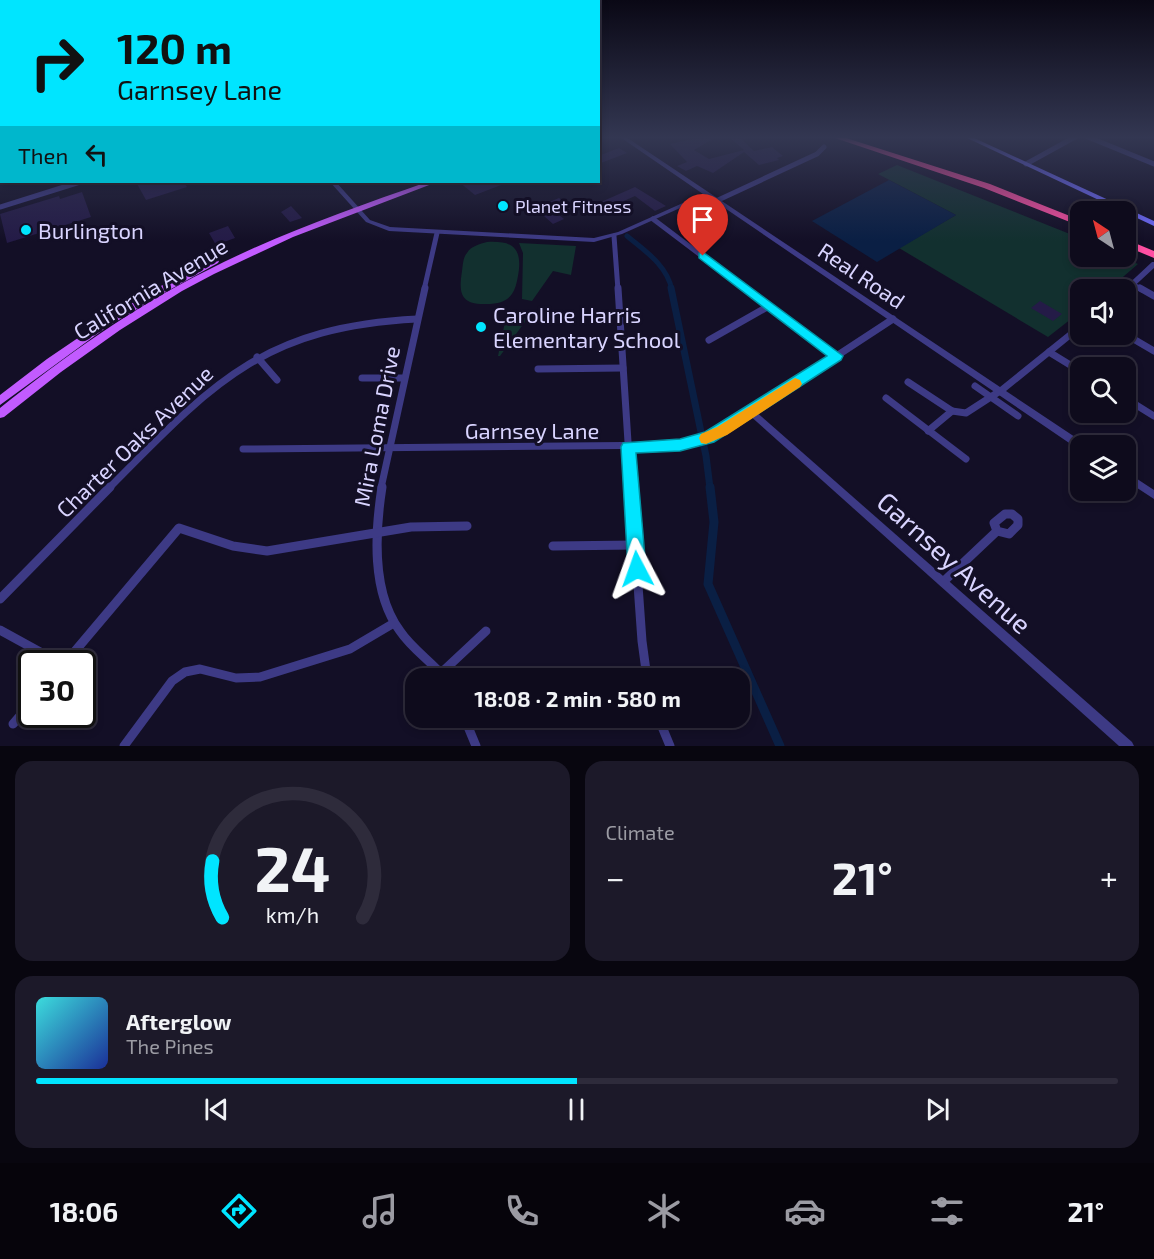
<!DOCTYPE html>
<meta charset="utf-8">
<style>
:root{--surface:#0e0b1c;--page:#1c1929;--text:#f1f3f6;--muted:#9b9ba3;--line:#2e2b3b;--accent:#00e5ff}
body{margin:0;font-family:"Exo 2",sans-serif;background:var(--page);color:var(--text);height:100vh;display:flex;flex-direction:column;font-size:22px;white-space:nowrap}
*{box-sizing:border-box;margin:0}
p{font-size:20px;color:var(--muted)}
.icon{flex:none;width:33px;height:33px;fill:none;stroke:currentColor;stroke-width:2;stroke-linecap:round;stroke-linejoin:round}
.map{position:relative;height:746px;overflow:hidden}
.details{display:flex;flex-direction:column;gap:15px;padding:15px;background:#08060f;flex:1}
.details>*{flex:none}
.guide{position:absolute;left:0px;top:0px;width:600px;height:183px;box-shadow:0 3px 9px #0003,0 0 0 2px var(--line);background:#00e5ff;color:#111;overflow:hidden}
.needle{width:39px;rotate:324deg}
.tools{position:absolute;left:1070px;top:201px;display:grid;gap:12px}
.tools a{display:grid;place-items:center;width:66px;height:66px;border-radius:12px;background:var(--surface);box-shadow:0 3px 9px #0003,0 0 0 2px var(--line);font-size:30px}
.speed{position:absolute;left:18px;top:650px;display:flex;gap:12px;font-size:30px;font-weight:700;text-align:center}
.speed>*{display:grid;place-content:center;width:78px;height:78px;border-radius:50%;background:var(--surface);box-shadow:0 3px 9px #0003,0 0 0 2px var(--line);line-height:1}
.speed .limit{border:3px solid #111;border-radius:9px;background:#fff;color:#111}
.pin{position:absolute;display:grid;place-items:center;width:51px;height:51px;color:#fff;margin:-62px -26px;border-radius:50% 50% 50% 0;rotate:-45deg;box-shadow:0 0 6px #0007}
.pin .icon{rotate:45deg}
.me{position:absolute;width:66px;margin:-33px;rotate:356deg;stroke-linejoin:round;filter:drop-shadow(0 0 4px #0008)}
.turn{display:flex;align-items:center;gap:21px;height:126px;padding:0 18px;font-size:27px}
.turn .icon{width:78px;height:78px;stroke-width:2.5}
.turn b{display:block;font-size:42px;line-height:51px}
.then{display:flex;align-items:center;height:57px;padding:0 18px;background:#0003;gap:12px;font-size:22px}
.big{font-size:45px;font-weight:700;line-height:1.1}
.details .card{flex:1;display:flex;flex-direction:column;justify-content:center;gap:9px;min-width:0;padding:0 21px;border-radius:18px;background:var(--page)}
.details .dial{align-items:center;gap:0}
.dial svg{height:156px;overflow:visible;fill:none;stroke:var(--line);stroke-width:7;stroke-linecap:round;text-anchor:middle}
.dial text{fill:var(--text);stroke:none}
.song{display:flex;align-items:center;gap:18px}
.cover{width:72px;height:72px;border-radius:9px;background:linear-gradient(135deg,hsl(180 70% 55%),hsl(230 70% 35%))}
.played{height:6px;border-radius:3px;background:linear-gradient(90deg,var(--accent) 50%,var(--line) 50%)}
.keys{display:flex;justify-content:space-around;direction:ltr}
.heat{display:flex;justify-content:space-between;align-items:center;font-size:33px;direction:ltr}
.details .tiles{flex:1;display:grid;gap:15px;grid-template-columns:1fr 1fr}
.card:last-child{grid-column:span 2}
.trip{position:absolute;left:405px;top:668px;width:345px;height:60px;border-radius:18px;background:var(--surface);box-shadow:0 3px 9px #0003,0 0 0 2px var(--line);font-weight:700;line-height:60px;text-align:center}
.tab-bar{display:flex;height:96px;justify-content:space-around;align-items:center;background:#06040b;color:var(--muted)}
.tab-bar .icon{width:42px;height:42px}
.tab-bar .on{color:var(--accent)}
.tab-bar b{font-size:27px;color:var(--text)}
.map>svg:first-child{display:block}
.green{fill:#12302f}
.water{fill:#0a1f44}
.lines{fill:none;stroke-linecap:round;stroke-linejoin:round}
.canal-far2{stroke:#0a1f44;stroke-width:5}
.canal-far1{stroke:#0a1f44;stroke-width:7}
.canal{stroke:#0a1f44;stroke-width:9}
.building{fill:#241b47}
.minor-far2{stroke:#3d3a85;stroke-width:5}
.minor-far1{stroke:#3d3a85;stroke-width:7}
.minor{stroke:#3d3a85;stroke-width:9}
.tertiary{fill:#3d3a85;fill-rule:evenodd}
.secondary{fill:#6f6bff;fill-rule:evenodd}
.primary{fill:#c25bff;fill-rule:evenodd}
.motorway{fill:#ff4fa3;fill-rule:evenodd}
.route{fill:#00e5ff;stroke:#0095a6;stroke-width:1.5}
.slow{fill:#f59e0b}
.poi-dot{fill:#00e5ff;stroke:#130f26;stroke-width:2}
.labels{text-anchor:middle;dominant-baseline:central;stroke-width:6;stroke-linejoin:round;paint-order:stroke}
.far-poi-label{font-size:18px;fill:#d9d4ff;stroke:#130f26;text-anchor:start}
.poi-label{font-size:22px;fill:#d9d4ff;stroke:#130f26;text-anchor:start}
.street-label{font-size:22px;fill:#d9d4ff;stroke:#130f26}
.near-street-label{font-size:27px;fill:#d9d4ff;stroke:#130f26}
</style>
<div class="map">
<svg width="1154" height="746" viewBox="0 0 1154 746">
<rect width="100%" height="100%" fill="#130f26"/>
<g class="green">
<path d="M897 165 1080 238V256L1122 257 1138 264 1109 289 1080 290V312L1048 337 899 248 956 215 878 174Z"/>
<path d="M487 242C509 241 521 245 519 269 516 292 512 304 486 304 459 305 459 291 462 271 463 265 463 257 467 253 471 246 480 244 487 242Z"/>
<path d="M519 243 576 246 571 275 553 271 532 301 522 299 523 253Z"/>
<path d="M520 316 527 319 500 356H498L506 317Z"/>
</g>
<path class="water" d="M889 180 956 215 877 262 812 221Z"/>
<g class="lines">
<path class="canal-far2" d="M627 236C645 251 667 265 672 290"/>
<path class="canal-far1" d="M671 288 706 456 710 488"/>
<path class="canal" d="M710 487 714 522 708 584 780 746"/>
</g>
<g class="building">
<path d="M702 137H716L694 150 709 159 744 150 729 137H750L742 140 754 151 772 147 783 156 777 158 779 160 759 165 744 152 713 173 697 166 686 171 677 166 687 162 670 144Z"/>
<path d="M619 148 627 153 601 163 598 161V156Z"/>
<path d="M136 182H184L187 187 146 200Z"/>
<path d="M459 182H509L475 195Z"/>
<path d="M635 187 666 206 655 211 635 196 608 208 601 202Z"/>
<path d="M82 192 91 217 7 243 0 214 59 196 60 199Z"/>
<path d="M559 198 566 204 553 210 564 219 553 224 535 208Z"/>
<path d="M291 206 302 218 290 222 281 212Z"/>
<path d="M228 226 235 238 216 245 209 233Z"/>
<path d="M1040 301 1062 314 1053 321 1031 308Z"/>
</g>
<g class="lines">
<g class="minor-far2">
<path d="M1088 137 1154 164"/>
<path d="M1026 164 1075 137"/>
<path d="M716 201 817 154 824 147"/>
<path d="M0 207 80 182"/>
<path d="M653 219 747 290"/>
<path d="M614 236 618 290"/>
<path d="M1132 284 1142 290"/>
<path d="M424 290 437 233"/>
</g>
<g class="minor-far1">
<path d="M618 288 631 488"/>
<path d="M745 288 836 356"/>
<path d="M1140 288 1154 296"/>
<path d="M1125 334 1154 351"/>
<path d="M709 340 769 306"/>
<path d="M1049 352 1080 371"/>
<path d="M257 357 277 380"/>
<path d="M538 369 623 368"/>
<path d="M362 378H404"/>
<path d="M908 382 952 411 966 413 1000 391"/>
<path d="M975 386 1018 416"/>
<path d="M886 398 966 459"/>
<path d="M1125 398 1154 416"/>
<path d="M928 431 952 411"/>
<path d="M243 449 680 445 722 431 893 319"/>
<path d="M109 488C212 384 262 327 417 319"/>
<path d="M381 488 425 288"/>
</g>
<g class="minor">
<path d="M382 487C375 532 371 592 400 631 412 649 431 661 445 678"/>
<path d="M631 487 642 641 647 678"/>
<path d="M1005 514H1012L1018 519V525L1009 534 997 531 994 523Z"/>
<path d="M553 546 635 545"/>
<path d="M943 582 997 531"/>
<path d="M0 599 110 487"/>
<path d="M0 630 60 663"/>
<path d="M65 663 179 528 233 546 267 551 411 527 467 526"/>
<path d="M441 673 486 631"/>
<path d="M464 717 476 746"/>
<path d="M658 717 670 746"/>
<path d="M13 724 32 702"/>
<path d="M124 746 172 681 185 672 200 669 236 678 260 677 350 649 394 623"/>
</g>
<g class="tertiary">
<path d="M620 137H626L1000 387 1077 325 1080 324V331L1006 391 1084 443 1085 446H1080V449H1078L707 196 622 234 594 242 389 231 366 222 330 182H336L370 220 390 227 594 238 618 232 703 194Z"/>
<path d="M1152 262H1154V268L1128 292H1125V290H1122Z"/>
<path d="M751 409 754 410 1132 742 1134 746H1119L748 414 747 412 748 410Z"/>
<path d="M1125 471 1154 490V499L1125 480Z"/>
</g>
<path class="secondary" d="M965 137H972L1154 221V226Z"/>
<g class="primary">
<path d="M427 182H437L293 237 214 274 182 291 120 330 61 372 4 417 0 418V408C65 356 133 307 208 270 278 234 353 208 427 182Z"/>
<path d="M215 258 219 261 218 263 162 294 107 327 0 405V395L47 359 100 323 155 289Z"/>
</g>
<g class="motorway">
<path d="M832 137H843L990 184 1080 220V226L984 188Z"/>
<path d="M1125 239 1154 251V258L1125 246Z"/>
</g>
</g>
<linearGradient id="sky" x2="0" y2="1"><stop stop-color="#0a0815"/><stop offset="0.57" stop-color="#333752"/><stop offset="1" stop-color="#333752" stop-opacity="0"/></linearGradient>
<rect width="1154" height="241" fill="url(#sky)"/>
<path class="route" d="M703 252 843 356 841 360 714 442 680 451 636 453 646 569 643 575 637 577 631 575 628 569 621 447 623 443 680 439 705 432 827 356 699 258V253Z"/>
<path class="slow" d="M795 378 800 380 802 384 800 387 727 435 706 444 701 443 699 438 701 434 717 427Z"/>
<g class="poi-dot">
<circle cx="503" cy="206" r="6"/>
<circle cx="26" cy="230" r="6"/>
<circle cx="481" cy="327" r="6"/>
</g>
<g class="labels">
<g class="far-poi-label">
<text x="515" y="206">Planet Fitness</text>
</g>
<g class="poi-label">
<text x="38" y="230">Burlington</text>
<text x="493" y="314">Caroline Harris<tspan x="493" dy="25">Elementary School</tspan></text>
</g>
<g class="street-label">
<text transform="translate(862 275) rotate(34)">Real Road</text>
<text transform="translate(150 288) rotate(-31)">California Avenue</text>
<text transform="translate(376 426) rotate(-79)">Mira Loma Drive</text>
<text x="532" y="430">Garnsey Lane</text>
<text transform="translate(134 441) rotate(-44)">Charter Oaks Avenue</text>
</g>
<g class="near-street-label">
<text transform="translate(955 562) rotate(42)">Garnsey Avenue</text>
</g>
</g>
</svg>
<div class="tools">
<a><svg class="needle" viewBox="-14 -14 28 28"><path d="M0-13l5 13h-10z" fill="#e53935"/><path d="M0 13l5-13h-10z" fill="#9b9ba3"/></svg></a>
<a><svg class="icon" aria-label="sound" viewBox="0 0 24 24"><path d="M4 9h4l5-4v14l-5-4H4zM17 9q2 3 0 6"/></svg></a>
<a><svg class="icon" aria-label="search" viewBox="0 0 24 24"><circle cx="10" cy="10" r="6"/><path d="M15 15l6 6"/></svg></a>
<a><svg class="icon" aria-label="layers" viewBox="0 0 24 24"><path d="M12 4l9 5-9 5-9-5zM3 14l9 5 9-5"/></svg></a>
</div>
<div class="speed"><div class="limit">30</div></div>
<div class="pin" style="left:703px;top:256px;background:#d93025"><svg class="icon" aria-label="arrive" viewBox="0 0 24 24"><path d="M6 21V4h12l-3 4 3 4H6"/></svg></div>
<svg class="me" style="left:637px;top:569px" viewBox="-20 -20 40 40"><path d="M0-17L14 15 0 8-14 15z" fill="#00e5ff" stroke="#fff" stroke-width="4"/></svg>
<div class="trip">18:08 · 2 min · 580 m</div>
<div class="guide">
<div class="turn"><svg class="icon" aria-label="right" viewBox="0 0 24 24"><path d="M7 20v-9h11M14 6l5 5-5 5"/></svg><div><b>120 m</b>Garnsey Lane</div></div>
<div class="then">Then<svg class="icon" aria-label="left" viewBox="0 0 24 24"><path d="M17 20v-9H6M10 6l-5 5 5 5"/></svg></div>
</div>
</div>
<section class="details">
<div class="tiles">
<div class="card dial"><svg viewBox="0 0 100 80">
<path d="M14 69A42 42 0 1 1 86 69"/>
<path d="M14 69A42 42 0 0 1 9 40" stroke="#00e5ff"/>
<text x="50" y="56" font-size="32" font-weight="700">24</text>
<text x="50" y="72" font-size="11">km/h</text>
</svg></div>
<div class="card"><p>Climate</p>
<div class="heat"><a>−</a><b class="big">21°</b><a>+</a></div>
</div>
<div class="card">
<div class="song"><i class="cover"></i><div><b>Afterglow</b><p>The Pines</p></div></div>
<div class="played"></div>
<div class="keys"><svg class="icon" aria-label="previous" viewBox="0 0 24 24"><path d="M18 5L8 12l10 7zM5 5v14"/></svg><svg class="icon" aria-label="pause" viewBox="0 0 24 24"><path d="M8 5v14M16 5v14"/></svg><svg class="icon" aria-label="next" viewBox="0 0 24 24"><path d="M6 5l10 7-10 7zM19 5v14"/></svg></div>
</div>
</div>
</section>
<nav class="tab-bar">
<b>18:06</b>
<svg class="icon on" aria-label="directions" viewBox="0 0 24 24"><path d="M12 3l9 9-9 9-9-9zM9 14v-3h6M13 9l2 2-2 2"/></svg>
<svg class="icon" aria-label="music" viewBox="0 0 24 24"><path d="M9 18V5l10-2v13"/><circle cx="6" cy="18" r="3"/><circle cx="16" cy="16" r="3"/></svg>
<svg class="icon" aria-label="phone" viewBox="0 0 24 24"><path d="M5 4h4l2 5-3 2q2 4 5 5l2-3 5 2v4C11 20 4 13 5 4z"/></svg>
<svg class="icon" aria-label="climate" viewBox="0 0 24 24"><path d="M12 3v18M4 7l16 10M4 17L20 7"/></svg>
<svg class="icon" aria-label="car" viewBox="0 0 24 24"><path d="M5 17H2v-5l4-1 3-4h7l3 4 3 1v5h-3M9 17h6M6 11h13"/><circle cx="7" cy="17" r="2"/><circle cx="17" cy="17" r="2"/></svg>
<svg class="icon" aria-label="filters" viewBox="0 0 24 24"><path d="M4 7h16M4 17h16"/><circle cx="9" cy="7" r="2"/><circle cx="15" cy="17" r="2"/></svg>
<b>21°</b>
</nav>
